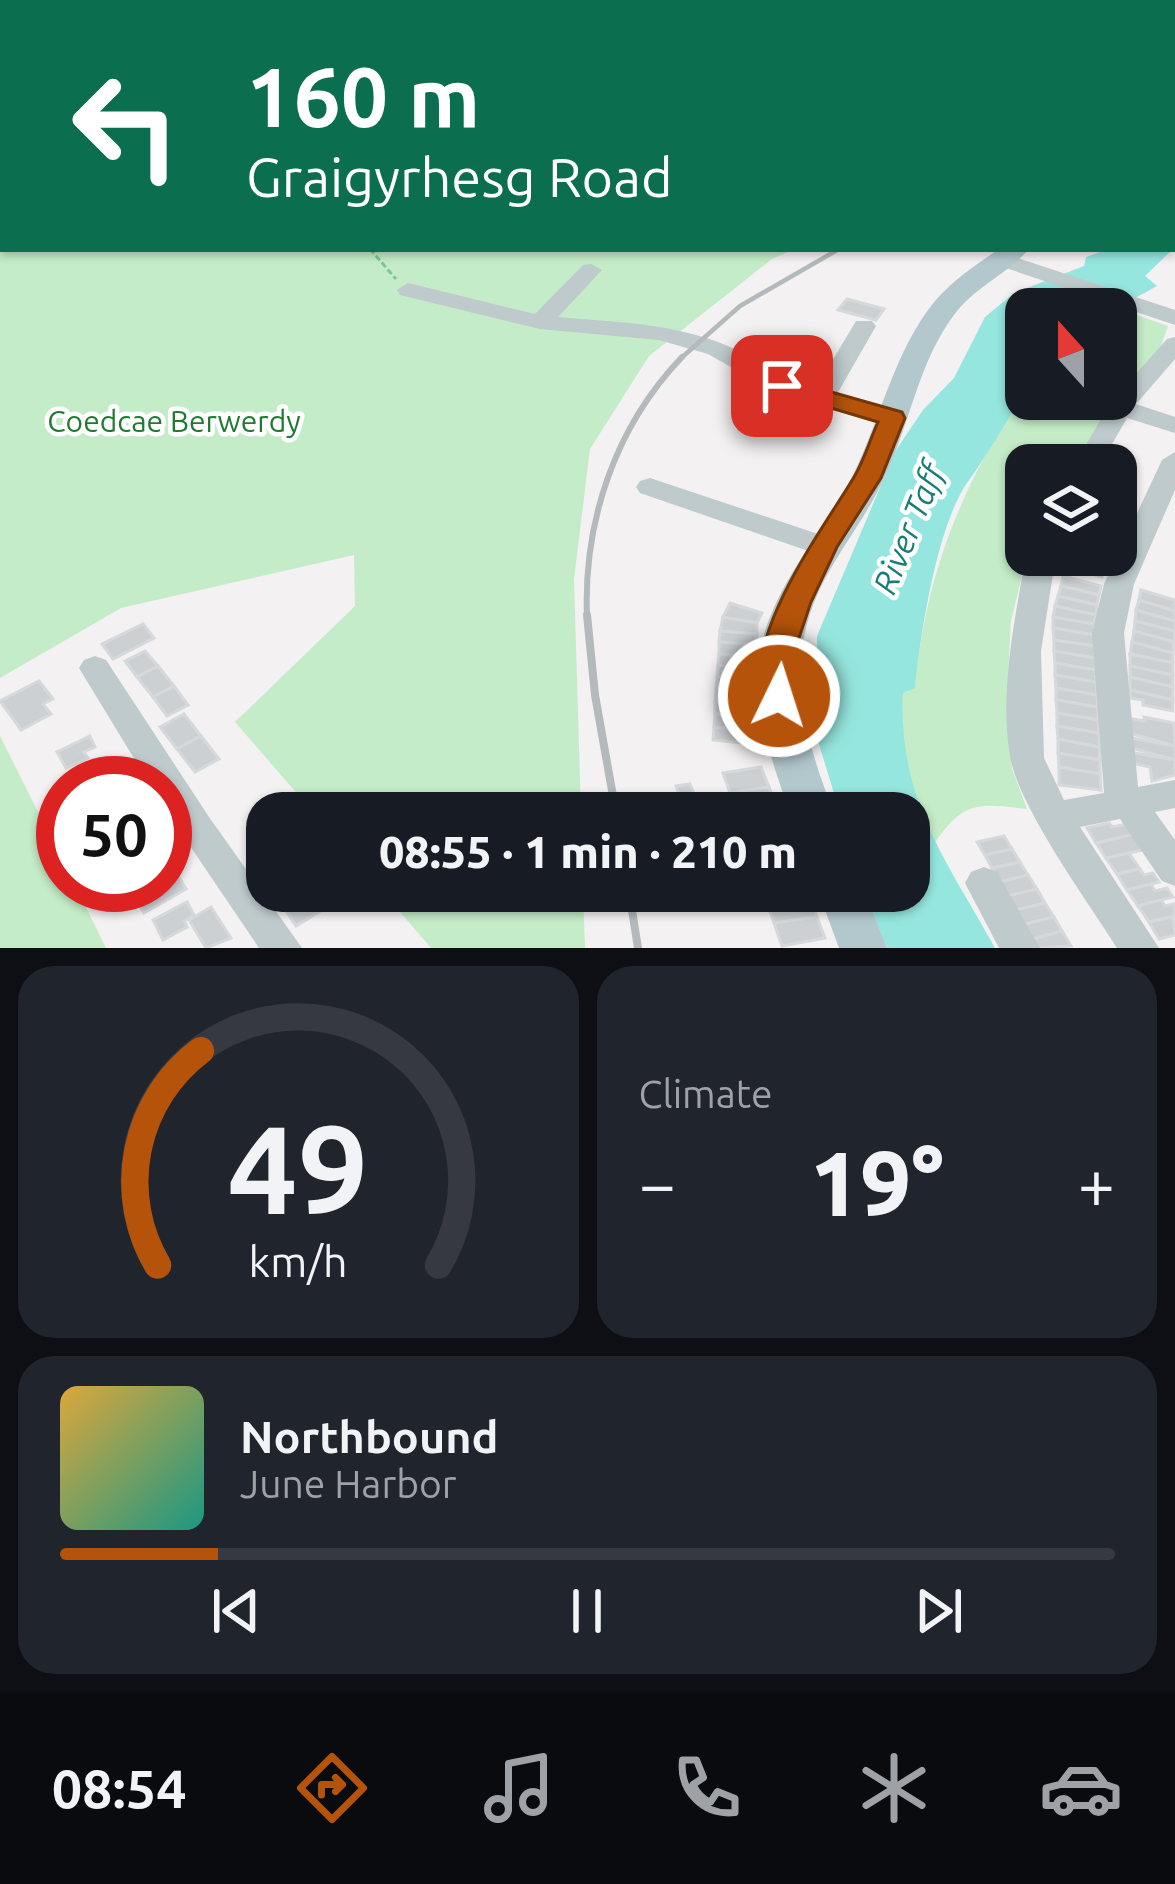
<!DOCTYPE html>
<meta charset="utf-8">
<style>
:root{--surface:#171b24;--page:#20242c;--text:#f1f3f6;--muted:#9ea1a6;--line:#363941;--accent:#b45309}
body{margin:0;font-family:Ubuntu,sans-serif;background:var(--page);color:var(--text);height:100vh;display:flex;flex-direction:column;font-size:45px;white-space:nowrap}
*{box-sizing:border-box;margin:0}
p{font-size:39px;color:var(--muted)}
.icon{flex:none;width:66px;height:66px;fill:none;stroke:currentColor;stroke-width:2;stroke-linecap:round;stroke-linejoin:round}
.map{position:relative;height:948px;overflow:hidden}
.sheet{display:flex;flex-direction:column;gap:18px;padding:18px;background:#0d0f14;flex:1}
.sheet>*{flex:none}
.hud{position:absolute;left:0px;top:0px;width:1176px;height:252px;box-shadow:0 3px 9px #0004;background:#0b6e4f;color:#fff;overflow:hidden}
.needle{width:78px;rotate:339deg}
.controls{position:absolute;left:1005px;top:288px;display:grid;gap:24px}
.controls a{display:grid;place-items:center;width:132px;height:132px;border-radius:24px;background:var(--surface);box-shadow:0 3px 9px #0004;font-size:60px}
.speed{position:absolute;left:36px;top:756px;display:flex;gap:24px;font-size:60px;font-weight:700;text-align:center}
.speed>*{display:grid;place-content:center;width:156px;height:156px;border-radius:50%;background:var(--surface);box-shadow:0 3px 9px #0004;line-height:1}
.speed .limit{border:18px solid #d22;background:#fff;color:#111}
.pin{position:absolute;display:grid;place-items:center;width:102px;height:102px;color:#fff;margin:-51px;border-radius:24px;box-shadow:0 6px 18px #0006}
.me{position:absolute;width:132px;margin:-66px;rotate:4deg;stroke-linejoin:round;filter:drop-shadow(0 0 9px #0008)}
.turn{display:flex;align-items:center;gap:42px;height:252px;padding:0 48px;font-size:54px}
.turn .icon{width:156px;height:156px;stroke-width:2.5}
.turn b{display:block;font-size:84px;line-height:102px}
.big{font-size:90px;font-weight:800;line-height:1.1}
.sheet .widget{flex:1;display:flex;flex-direction:column;justify-content:center;gap:18px;min-width:0;padding:0 42px;border-radius:36px;background:var(--page)}
.sheet .dial{align-items:center;gap:0}
.dial svg{height:312px;overflow:visible;fill:none;stroke:var(--line);stroke-width:7;stroke-linecap:round;text-anchor:middle}
.dial text{fill:var(--text);stroke:none}
.song{display:flex;align-items:center;gap:36px}
.cover{width:144px;height:144px;border-radius:18px;background:linear-gradient(135deg,hsl(40 70% 55%),hsl(170 70% 35%))}
.played{height:12px;border-radius:6px;background:linear-gradient(90deg,var(--accent) 15%,var(--line) 15%)}
.keys{display:flex;justify-content:space-around;direction:ltr}
.heat{display:flex;justify-content:space-between;align-items:center;font-size:66px;direction:ltr}
.sheet .tiles{flex:1;display:grid;gap:18px;grid-template-columns:1fr 1fr}
.widget:last-child{grid-column:span 2}
.trip{position:absolute;left:246px;top:792px;width:684px;height:120px;border-radius:36px;background:var(--surface);box-shadow:0 3px 9px #0004;font-weight:800;line-height:120px;text-align:center}
.dock{display:flex;height:192px;justify-content:space-around;align-items:center;background:#090b0e;color:var(--muted)}
.dock .icon{width:84px;height:84px}
.dock .current{color:var(--accent)}
.dock b{font-size:54px;color:var(--text)}
.map>svg:first-child{display:block}
.green{fill:#c4ecc8}
.water{fill:#95e6de}
.building{fill:#ccd0d2;stroke:#d6d9dc;stroke-width:3}
.lines{fill:none;stroke-linecap:round;stroke-linejoin:round}
.path{stroke:#7fc88e;stroke-width:3;stroke-dasharray:6 3;stroke-linecap:butt}
.minor{fill:#becacc;fill-rule:evenodd}
.major{fill:#b3c8cd;fill-rule:evenodd}
.rail-far2{stroke:#b4b9bb;stroke-width:4.5}
.rail-far1{stroke:#b4b9bb;stroke-width:6}
.rail{stroke:#b4b9bb;stroke-width:8}
.route{fill:#b45309;stroke:#753606;stroke-width:3}
.labels{text-anchor:middle;dominant-baseline:central;stroke-width:9;stroke-linejoin:round;paint-order:stroke}
.park-label{font-size:30px;fill:#1f7a32;stroke:#fff}
.water-label{font-size:33px;font-style:italic;fill:#167e75;stroke:#fff}
</style>
<div class="map">
<svg width="1175" height="948" viewBox="0 0 1175 948">
<rect width="100%" height="100%" fill="#f3f1f2"/>
<g class="green">
<path d="M0 0 430 3H3V249H795L772 259 649 356 590 449 574 579 581 813H314L235 722 355 606 354 555 121 608 0 678Z"/>
<path d="M1117 308 1168 326 1159 351 1116 397Z"/>
<path d="M1026 388V399H1115L1073 465H1026L1027 555 1011 621 1007 693 1012 769 1027 809C978 803 963 801 934 844 907 797 900 746 903 693L915 687C926 571 963 483 1026 388Z"/>
<path d="M0 736 63 862V885H75L106 948H0Z"/>
<path d="M382 891H583L585 948H431Z"/>
</g>
<path class="water" d="M1175 110V247L1145 276 1157 286 1115 309H1026C1026 333 1029 359 1026 383 1024 397 977 470 967 483 937 526 920 635 915 688L903 693C898 800 946 859 995 948H887L863 891H909V813H840L818 741 817 636 896 450 923 410 954 378 985 317 1014 293 1084 266 1086 257 1109 249H1173Z"/>
<g class="building">
<path d="M847 299 884 309 876 320 838 310Z"/>
<path d="M1068 557 1104 566 1102 577 1065 567Z"/>
<path d="M1063 576 1101 586 1099 595 1061 586Z"/>
<path d="M1061 586 1099 595 1097 605 1058 596Z"/>
<path d="M1141 590 1175 600V611L1139 600Z"/>
<path d="M1058 596 1097 605 1096 615 1055 606Z"/>
<path d="M1139 600 1175 611V621L1136 610Z"/>
<path d="M730 603 762 613 757 623 723 617Z"/>
<path d="M1055 606 1096 615 1094 624 1053 617Z"/>
<path d="M1136 610 1175 621V631L1135 621Z"/>
<path d="M723 617 757 623V634L720 631Z"/>
<path d="M1053 617 1094 624 1095 635 1053 628Z"/>
<path d="M1135 621 1175 631 1174 642 1134 631Z"/>
<path d="M143 624 154 638 113 659 102 644Z"/>
<path d="M1053 628 1095 635V646L1054 640Z"/>
<path d="M720 631 757 634 756 645 719 642Z"/>
<path d="M1134 631 1174 642 1173 653 1132 642Z"/>
<path d="M1054 640 1095 646V658L1054 651Z"/>
<path d="M719 642 756 645V657L719 654Z"/>
<path d="M1132 642 1173 653V663L1130 654Z"/>
<path d="M145 651 158 666 137 677 125 661Z"/>
<path d="M1054 651 1095 658 1096 670 1055 663Z"/>
<path d="M719 654 756 657 755 669 718 665Z"/>
<path d="M1130 654 1173 663V675L1130 666Z"/>
<path d="M1055 663 1096 670V682L1055 675Z"/>
<path d="M718 665 755 669V681L717 677Z"/>
<path d="M158 666 174 686 153 697 137 677Z"/>
<path d="M1130 666 1173 675V687L1130 677Z"/>
<path d="M1055 675 1096 682 1097 695 1056 688Z"/>
<path d="M717 677 755 681V693L716 689Z"/>
<path d="M1130 677 1173 687V700L1130 690Z"/>
<path d="M39 681 53 699 43 704 51 714 21 730 0 701Z"/>
<path d="M174 686 188 705 167 716 153 697Z"/>
<path d="M1056 688 1097 695 1098 707 1056 700Z"/>
<path d="M716 689 755 693 754 705 715 702Z"/>
<path d="M1130 690 1173 700V711L1143 705V700L1130 698Z"/>
<path d="M1056 700 1098 707V720L1057 713Z"/>
<path d="M715 702 754 705V718L715 714Z"/>
<path d="M1057 713 1098 720 1099 733 1057 726Z"/>
<path d="M184 714 201 736 177 749 160 727Z"/>
<path d="M715 714 754 718 753 731 714 727Z"/>
<path d="M1144 717 1174 723 1175 746 1129 733 1128 718 1145 721Z"/>
<path d="M1057 726 1099 733V747L1058 739Z"/>
<path d="M714 727 753 731V744L713 740Z"/>
<path d="M90 736 95 747 84 752 88 758 66 768 57 752Z"/>
<path d="M201 736 219 759 195 772 177 749Z"/>
<path d="M1121 736 1175 746V760L1121 745Z"/>
<path d="M1058 739 1099 747 1100 760 1058 753Z"/>
<path d="M1124 751 1175 760V775L1152 781 1150 767 1126 762Z"/>
<path d="M1058 753 1100 760V774L1059 767Z"/>
<path d="M106 758 123 783H78L73 775Z"/>
<path d="M761 767 769 787 730 793 723 773Z"/>
<path d="M1059 767 1100 774 1101 790 1059 785Z"/>
<path d="M690 784 700 808 685 811 676 786Z"/>
<path d="M769 787 774 802 735 808 730 793Z"/>
<path d="M1109 823 1112 827 1128 824 1135 834 1096 843 1087 828Z"/>
<path d="M1135 834 1153 848 1106 858 1096 843Z"/>
<path d="M1004 836 1012 849 985 855 977 842Z"/>
<path d="M1012 849 1020 862 992 868 985 855Z"/>
<path d="M1129 853 1140 869 1117 874 1106 858Z"/>
<path d="M1020 862 1028 875 1000 882 992 868Z"/>
<path d="M174 869 186 889 144 913 132 892 145 885H165V874Z"/>
<path d="M1140 869 1144 875 1153 873 1159 882 1127 890 1117 874Z"/>
<path d="M1028 875 1037 889 1008 896 1000 882Z"/>
<path d="M1151 884 1155 891 1167 888 1173 897 1138 906 1127 890Z"/>
<path d="M1037 889 1045 903 1016 910 1008 896Z"/>
<path d="M273 891H316L327 907 296 926Z"/>
<path d="M763 891H808L811 900 768 906Z"/>
<path d="M811 900 817 917 774 923 768 906Z"/>
<path d="M1161 900 1165 906 1174 904 1175 916 1149 922 1138 906Z"/>
<path d="M187 902 194 915 184 921 187 927 163 940 153 920Z"/>
<path d="M1045 903 1054 917 1025 924 1016 910Z"/>
<path d="M211 907 231 938 206 948 189 920Z"/>
<path d="M817 917 825 938 782 946 774 923Z"/>
<path d="M1054 917 1062 931 1033 939 1025 924Z"/>
<path d="M1173 917 1175 935 1159 939 1149 922Z"/>
<path d="M1062 931 1071 946 1039 948 1033 939Z"/>
</g>
<g class="lines">
<path class="path" d="M370 249 396 279"/>
<g class="minor">
<path d="M1002 253 1175 310V325L994 264V254Z"/>
<path d="M591 264 602 270 558 317C613 322 671 323 723 344 756 357 782 378 816 388L856 321H872L876 326 837 394 902 413 906 418 893 426 773 391 708 354 659 340 540 329 400 295 397 290 408 283 535 314 583 265Z"/>
<path d="M1175 337V359L1136 404 1175 417V433L1127 418 1100 465H1074L1111 402 1167 339Z"/>
<path d="M1175 452V490L1134 584 1124 633 1138 787 1175 780V808L1155 812 1175 840V886L1162 881 1120 819 1080 827 1159 948H1117C1088 902 1018 806 1010 756 999 692 1015 618 1026 555H1056L1041 651 1044 758 1064 800 1104 793 1092 633 1104 584 1162 460Z"/>
<path d="M650 478 833 539 837 546 823 556 640 493 636 487 640 481Z"/>
<path d="M95 656 106 660 209 817 302 948H259L165 809V783H149L79 668 84 660Z"/>
<path d="M984 867 997 872 1040 948H999L965 883 971 872Z"/>
</g>
<g class="major">
<path d="M974 0H993L995 3H976Z"/>
<path d="M999 249H1029C1008 274 974 287 954 315 919 361 910 423 886 474 870 511 845 542 826 577 782 657 802 732 834 813H790C773 765 754 713 759 661 767 589 822 538 853 475 881 418 894 351 935 301 953 280 977 264 999 249Z"/>
<path d="M818 891H864L887 948H839Z"/>
</g>
<path class="rail-far2" d="M679 360 740 306 839 249"/>
<path class="rail-far1" d="M587 618C583 522 615 427 682 357"/>
<g class="rail">
<path d="M587 615 595 695 616 813"/>
<path d="M629 891 638 948"/>
</g>
</g>
<path class="route" d="M782 378 902 412 905 418 881 478 837 547 811 602 797 644 796 696 791 705 779 708 767 705C735 647 822 530 851 482 863 464 869 442 878 422L774 391 770 386 774 380Z"/>
<g class="labels">
<g class="park-label">
<text x="174" y="421">Coedcae Berwerdy</text>
</g>
<g class="water-label">
<text transform="translate(908 528) rotate(-68)">River Taff</text>
</g>
</g>
</svg>
<div class="controls">
<a><svg class="needle" viewBox="-14 -14 28 28"><path d="M0-13l5 13h-10z" fill="#e53935"/><path d="M0 13l5-13h-10z" fill="#9ea1a6"/></svg></a>
<a><svg class="icon" aria-label="layers" viewBox="0 0 24 24"><path d="M12 4l9 5-9 5-9-5zM3 14l9 5 9-5"/></svg></a>
</div>
<div class="speed"><div class="limit">50</div></div>
<div class="pin" style="left:782px;top:386px;background:#d93025"><svg class="icon" aria-label="arrive" viewBox="0 0 24 24"><path d="M6 21V4h12l-3 4 3 4H6"/></svg></div>
<svg class="me" style="left:779px;top:696px" viewBox="-20 -20 40 40"><circle r="17" fill="#b45309" stroke="#fff" stroke-width="3"/><path d="M0-11L8 9 0 5-8 9z" fill="#fff"/></svg>
<div class="trip">08:55 · 1 min · 210 m</div>
<div class="hud">
<div class="turn"><svg class="icon" aria-label="left" viewBox="0 0 24 24"><path d="M17 20v-9H6M10 6l-5 5 5 5"/></svg><div><b>160 m</b>Graigyrhesg Road</div></div>
</div>
</div>
<section class="sheet">
<div class="tiles">
<div class="widget dial"><svg viewBox="0 0 100 80">
<path d="M14 69A42 42 0 1 1 86 69"/>
<path d="M14 69A42 42 0 0 1 25 14" stroke="#b45309"/>
<text x="50" y="56" font-size="32" font-weight="700">49</text>
<text x="50" y="72" font-size="11">km/h</text>
</svg></div>
<div class="widget"><p>Climate</p>
<div class="heat"><a>−</a><b class="big">19°</b><a>+</a></div>
</div>
<div class="widget">
<div class="song"><i class="cover"></i><div><b>Northbound</b><p>June Harbor</p></div></div>
<div class="played"></div>
<div class="keys"><svg class="icon" aria-label="previous" viewBox="0 0 24 24"><path d="M18 5L8 12l10 7zM5 5v14"/></svg><svg class="icon" aria-label="pause" viewBox="0 0 24 24"><path d="M8 5v14M16 5v14"/></svg><svg class="icon" aria-label="next" viewBox="0 0 24 24"><path d="M6 5l10 7-10 7zM19 5v14"/></svg></div>
</div>
</div>
</section>
<nav class="dock">
<b>08:54</b>
<svg class="icon current" aria-label="directions" viewBox="0 0 24 24"><path d="M12 3l9 9-9 9-9-9zM9 14v-3h6M13 9l2 2-2 2"/></svg>
<svg class="icon" aria-label="music" viewBox="0 0 24 24"><path d="M9 18V5l10-2v13"/><circle cx="6" cy="18" r="3"/><circle cx="16" cy="16" r="3"/></svg>
<svg class="icon" aria-label="phone" viewBox="0 0 24 24"><path d="M5 4h4l2 5-3 2q2 4 5 5l2-3 5 2v4C11 20 4 13 5 4z"/></svg>
<svg class="icon" aria-label="climate" viewBox="0 0 24 24"><path d="M12 3v18M4 7l16 10M4 17L20 7"/></svg>
<svg class="icon" aria-label="car" viewBox="0 0 24 24"><path d="M5 17H2v-5l4-1 3-4h7l3 4 3 1v5h-3M9 17h6M6 11h13"/><circle cx="7" cy="17" r="2"/><circle cx="17" cy="17" r="2"/></svg>
</nav>
